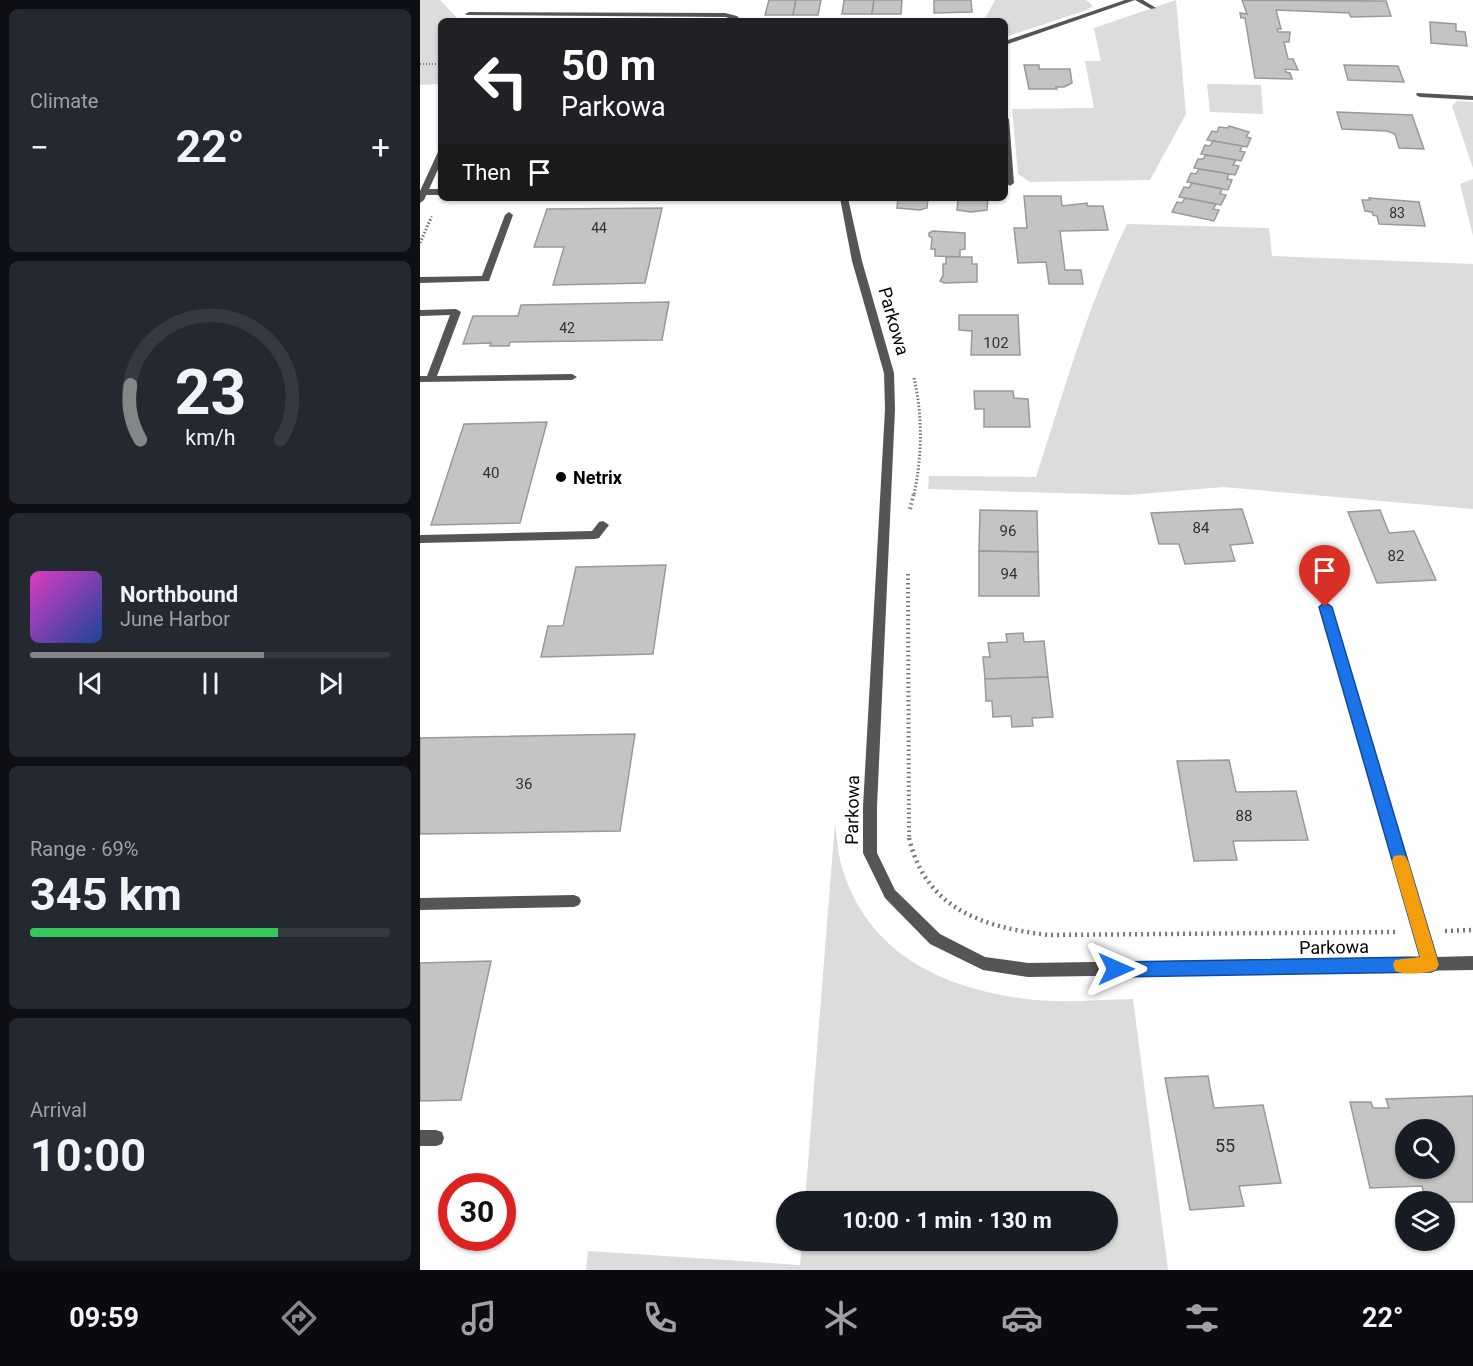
<!DOCTYPE html>
<meta charset="utf-8">
<style>
:root{--surface:#171b24;--page:#242831;--text:#f1f3f6;--muted:#9ea1a6;--line:#363941;--accent:#858687}
body{margin:0;font-family:Roboto,sans-serif;background:var(--page);color:var(--text);height:100vh;display:flex;flex-direction:column;font-size:22px;white-space:nowrap}
*{box-sizing:border-box;margin:0}
p{font-size:20px;color:var(--muted)}
.icon{flex:none;width:33px;height:33px;fill:none;stroke:currentColor;stroke-width:2;stroke-linecap:round;stroke-linejoin:round}
.map{position:relative;flex:1;overflow:hidden}
.sheet{display:flex;flex-direction:column;gap:9px;padding:9px;background:#0d0f14;width:420px}
.sheet>*{flex:none}
.top-card{position:absolute;left:18px;top:18px;width:570px;height:183px;border-radius:9px;box-shadow:0 2px 4px #0004;background:#202124;color:#fff;overflow:hidden}
.fabs{position:absolute;left:975px;top:1119px;display:grid;gap:12px}
.fabs a{display:grid;place-items:center;width:60px;height:60px;border-radius:50%;background:var(--surface);box-shadow:0 2px 4px #0004;font-size:30px}
.speed{position:absolute;left:18px;top:1173px;display:flex;gap:12px;font-size:30px;font-weight:700;text-align:center}
.speed>*{display:grid;place-content:center;width:78px;height:78px;border-radius:50%;background:var(--surface);box-shadow:0 2px 4px #0004;line-height:1}
.speed .limit{border:9px solid #d22;background:#fff;color:#111}
.pin{position:absolute;display:grid;place-items:center;width:51px;height:51px;color:#fff;margin:-62px -26px;border-radius:50% 50% 50% 0;rotate:-45deg;box-shadow:0 0 6px #0007}
.pin .icon{rotate:45deg}
.me{position:absolute;width:66px;margin:-33px;rotate:90deg;stroke-linejoin:round;filter:drop-shadow(0 0 4px #0008)}
.turn{display:flex;align-items:center;gap:21px;height:126px;padding:0 24px;font-size:27px}
.turn .icon{width:78px;height:78px;stroke-width:2.5}
.turn b{display:block;font-size:42px;line-height:51px}
.then{display:flex;align-items:center;height:57px;padding:0 24px;background:#0003;gap:12px;font-size:22px}
.big{font-size:45px;font-weight:700;line-height:1.1}
.sheet .card{flex:1;display:flex;flex-direction:column;justify-content:center;gap:9px;min-width:0;padding:0 21px;border-radius:9px;background:var(--page)}
.sheet .dial{align-items:center;gap:0}
.dial svg{height:156px;overflow:visible;fill:none;stroke:var(--line);stroke-width:7;stroke-linecap:round;text-anchor:middle}
.dial text{fill:var(--text);stroke:none}
.song{display:flex;align-items:center;gap:18px}
.cover{width:72px;height:72px;border-radius:9px;background:linear-gradient(135deg,hsl(310 70% 55%),hsl(220 70% 35%))}
.played{height:6px;border-radius:3px;background:linear-gradient(90deg,var(--accent) 65%,var(--line) 65%)}
.keys{display:flex;justify-content:space-around;direction:ltr}
.heat{display:flex;justify-content:space-between;align-items:center;font-size:33px;direction:ltr}
.charge{height:9px;border-radius:4px;background:linear-gradient(90deg,#34c759 69%,var(--line) 0)}
.trip{position:absolute;left:356px;top:1191px;width:342px;height:60px;border-radius:30px;background:var(--surface);box-shadow:0 2px 4px #0004;font-weight:700;line-height:60px;text-align:center}
.menu{display:flex;height:96px;justify-content:space-around;align-items:center;background:#090b0e;color:var(--muted)}
.menu .icon{width:42px;height:42px}
.menu .active{color:var(--accent)}
.menu b{font-size:27px;color:var(--text)}
main{display:flex;flex:1;min-height:0}
.map>svg:first-child{display:block}
.green{fill:#dcdcdc}
.building{fill:#c4c4c4;stroke:#999;stroke-width:1.5;fill-rule:evenodd}
.lines{fill:none;stroke-linecap:round;stroke-linejoin:round}
.path-far3{stroke:#777;stroke-width:2;stroke-dasharray:1 2;stroke-linecap:butt}
.path-far2{stroke:#777;stroke-width:3;stroke-dasharray:1.5 2;stroke-linecap:butt}
.path-far1{stroke:#777;stroke-width:4;stroke-dasharray:1.5 3;stroke-linecap:butt}
.path{stroke:#777;stroke-width:4.5;stroke-dasharray:2 4;stroke-linecap:butt}
.service{fill:#555;fill-rule:evenodd}
.minor{fill:#555;fill-rule:evenodd}
.route{fill:#1a73e8;stroke:#114b97;stroke-width:1.5}
.slow{fill:#f59e0b}
.poi-dot{fill:#000;stroke:#fff;stroke-width:2}
.labels{text-anchor:middle;dominant-baseline:central;stroke-width:4.5;stroke-linejoin:round;paint-order:stroke}
.far-number-label{font-size:14px;fill:#313131}
.number-label{font-size:15px;fill:#313131}
.street-label{font-size:18px;fill:#000;stroke:#fff}
.poi-label{font-size:18px;font-weight:bold;fill:#000;stroke:#fff;text-anchor:start}
.near-number-label{font-size:18px;fill:#313131}
</style>
<main>
<section class="sheet">
<div class="card"><p>Climate</p>
<div class="heat"><a>−</a><b class="big">22°</b><a>+</a></div>
</div>
<div class="card dial"><svg viewBox="0 0 100 80">
<path d="M14 69A42 42 0 1 1 86 69"/>
<path d="M14 69A42 42 0 0 1 9 41" stroke="#858687"/>
<text x="50" y="56" font-size="32" font-weight="700">23</text>
<text x="50" y="72" font-size="11">km/h</text>
</svg></div>
<div class="card">
<div class="song"><i class="cover"></i><div><b>Northbound</b><p>June Harbor</p></div></div>
<div class="played"></div>
<div class="keys"><svg class="icon" aria-label="previous" viewBox="0 0 24 24"><path d="M18 5L8 12l10 7zM5 5v14"/></svg><svg class="icon" aria-label="pause" viewBox="0 0 24 24"><path d="M8 5v14M16 5v14"/></svg><svg class="icon" aria-label="next" viewBox="0 0 24 24"><path d="M6 5l10 7-10 7zM19 5v14"/></svg></div>
</div>
<div class="card"><p>Range · 69%</p><b class="big">345 km</b><div class="charge"></div></div>
<div class="card"><p>Arrival</p><b class="big">10:00</b></div>
</section>
<div class="map">
<svg width="1053" height="1270" viewBox="0 0 1053 1270">
<rect width="100%" height="100%" fill="#fff"/>
<g class="green">
<path d="M0 0H20L40 21H21V84L0 85Z"/>
<path d="M575 0H666L673 6 664 11 585 37V21H564Z"/>
<path d="M756 0 766 114 730 180 610 182 598 174 592 109 674 108 665 61H681L674 28Z"/>
<path d="M787 84 841 85 843 114 790 112Z"/>
<path d="M1037 101 1053 102V168L1032 106Z"/>
<path d="M1053 179V236L1040 184Z"/>
<path d="M707 224 849 228 852 256 1053 264V509L803 487 709 495 508 489 509 476 616 477C644 391 668 304 707 224Z"/>
<path d="M415 823C417 838 418 854 422 868 448 952 518 986 599 998 636 1004 675 1000 713 999L748 1270H166L168 1251 380 1265 382 1241 687 1240V1202L385 1201Z"/>
</g>
<g class="building">
<path d="M349 0H376L373 15H345Z"/>
<path d="M376 0H401L398 15H373Z"/>
<path d="M424 0H454L452 14H422Z"/>
<path d="M454 0H482L481 14H452Z"/>
<path d="M514 0H551L552 12 514 13Z"/>
<path d="M822 0 966 1 971 16 931 17 929 13 856 10 861 29H857L858 32H870L869 42H864L868 59H873L878 70 865 69 866 72 870 73 872 79 835 78 825 18H821L820 13 827 14Z"/>
<path d="M1010 22 1036 24V31L1045 32 1047 46 1011 43Z"/>
<path d="M604 65H619V69H650L652 83 644 87H636L637 89H609Z"/>
<path d="M924 65 978 66 984 82 928 80Z"/>
<path d="M917 112 992 115 1004 149 979 148 975 134 967 131 922 129Z"/>
<path d="M809 126 829 132 826 137 831 138 827 147 787 140 792 131 797 132 799 127 808 128Z"/>
<path d="M793 141 822 146 820 151 825 152 821 161 781 154 785 145 790 146Z"/>
<path d="M786 155 816 160 813 165 819 166 815 175 774 168 778 159H783Z"/>
<path d="M779 169 809 174 807 179 812 180 808 190 767 182 771 173 776 174Z"/>
<path d="M772 183 802 189 800 194 806 195 801 205 759 197 764 187 769 188Z"/>
<path d="M604 196H641L642 206 667 203V206H683L688 230 640 231 645 270H661L663 284H629L626 262 598 263 594 228H607Z"/>
<path d="M478 198H508L507 208 500 210 477 208Z"/>
<path d="M538 198H568L567 210 551 212 537 210Z"/>
<path d="M765 198 796 204 793 209 799 210 794 221 752 212 757 202 762 203Z"/>
<path d="M949 198 999 202 1005 226 959 224 957 216 953 215 952 212 945 211 942 200H950Z"/>
<path d="M242 208 225 283 133 285 144 247H114L127 209Z"/>
<path d="M513 231 545 233V249L540 250V257L515 256V249H511L512 238 509 236V233Z"/>
<path d="M526 257H552V264H557V282L524 283 520 281 523 276V264H526Z"/>
<path d="M249 302 242 340 90 342 89 346H70L71 343 43 344 53 316H98L101 305Z"/>
<path d="M539 315H598L600 355H551L552 331 539 330Z"/>
<path d="M554 391H593L594 398 608 399 610 427H564V409H555Z"/>
<path d="M127 422 100 523 11 525 44 424Z"/>
<path d="M822 509 833 543 810 545 815 561 765 564 759 544H739L731 513Z"/>
<path d="M560 510 617 511 618 552 559 551Z"/>
<path d="M960 510 969 533 994 531 1016 580 957 583 928 512Z"/>
<path d="M559 551 618 552 619 596H559Z"/>
<path d="M246 565 233 654 121 657 128 626H143L156 567Z"/>
<path d="M603 633 604 642 624 641 628 677 565 679 563 657H570L568 643 587 642 586 634Z"/>
<path d="M628 677 633 717 612 718 613 726 592 727 591 716 573 717 572 701H566L565 679Z"/>
<path d="M215 734 200 831 0 834V738Z"/>
<path d="M809 760 816 792 876 791 888 840 813 841 817 860 774 861 757 761Z"/>
<path d="M71 961 41 1100 0 1101V963Z"/>
<path d="M788 1076 794 1108 843 1105 861 1183 819 1186 824 1206 770 1210 745 1078Z"/>
<path d="M1053 1096V1202H1006L1002 1186 950 1188 930 1102H951L953 1108H969L966 1099ZM986 1130H1024V1168H986Z"/>
</g>
<g class="lines">
<g class="path-far3">
<path d="M0 64H21"/>
<path d="M10 220 12 216"/>
</g>
<g class="path-far2">
<path d="M0 243 11 218"/>
<path d="M494 378C503 417 502 456 494 495"/>
</g>
<g class="path-far1">
<path d="M490 509 494 493"/>
<path d="M488 574 489 839"/>
</g>
<g class="path">
<path d="M489 838C506 909 562 927 628 935L976 932"/>
<path d="M1025 931 1053 930"/>
</g>
<g class="service">
<path d="M715 0H723L736 8 731 9Z"/>
<path d="M49 12 305 13 317 16 322 21H314L313 19 305 17 47 15 45 14Z"/>
<path d="M997 93 1053 96V100L1000 97 996 95Z"/>
<path d="M585 117 589 119 594 183 590 186 586 183Z"/>
<path d="M21 189V195H4L0 192 4 189Z"/>
<path d="M89 212 93 215 69 281 0 283V277L62 276 85 215Z"/>
<path d="M36 309 41 312 17 376 152 374 157 377 152 380 0 382V376H7L30 315 0 316V310Z"/>
<path d="M183 521 189 525 179 538 175 539 0 543V535L172 531 179 522Z"/>
<path d="M154 895 159 897 161 901 159 905 154 907 0 910V898Z"/>
<path d="M0 1130H16L22 1132 24 1138 22 1144 16 1146H0Z"/>
</g>
<g class="minor">
<path d="M705 0H715L585 45V41Z"/>
<path d="M18 152H21V163L4 200 0 203V191Z"/>
<path d="M420 198H428L442 261 474 373 475 409 457 807V853L475 890 520 934 565 957 608 963 1001 957 899 607 905 603 911 607 1016 957 1053 956V970L608 977 563 970 510 944 465 898 443 853V807L465 409 464 373 432 261Z"/>
</g>
</g>
<path class="route" d="M905 602 912 607 1019 965 1016 970 1011 972 696 977 690 975 687 969 690 964 696 962 1000 957 899 607Z"/>
<path class="slow" d="M980 855 985 856 988 861 1019 965 1016 970C1005 974 986 975 975 971L973 965 975 960 1000 957 972 861 974 856Z"/>
<circle class="poi-dot" cx="141" cy="477" r="6"/>
<g class="labels">
<g class="far-number-label">
<text x="977" y="213">83</text>
<text x="179" y="228">44</text>
<text x="147" y="328">42</text>
</g>
<g class="number-label">
<text x="576" y="343">102</text>
<text x="71" y="473">40</text>
<text x="781" y="528">84</text>
<text x="588" y="531">96</text>
<text x="976" y="556">82</text>
<text x="589" y="574">94</text>
<text x="104" y="784">36</text>
<text x="824" y="816">88</text>
</g>
<g class="street-label">
<text transform="translate(474 321) rotate(74)">Parkowa</text>
<text transform="translate(432 810) rotate(-89)">Parkowa</text>
<text transform="translate(914 947) rotate(-1)">Parkowa</text>
</g>
<g class="poi-label">
<text x="153" y="477">Netrix</text>
</g>
<g class="near-number-label">
<text x="805" y="1145">55</text>
</g>
</g>
</svg>
<div class="fabs">
<a><svg class="icon" aria-label="search" viewBox="0 0 24 24"><circle cx="10" cy="10" r="6"/><path d="M15 15l6 6"/></svg></a>
<a><svg class="icon" aria-label="layers" viewBox="0 0 24 24"><path d="M12 4l9 5-9 5-9-5zM3 14l9 5 9-5"/></svg></a>
</div>
<div class="speed"><div class="limit">30</div></div>
<div class="pin" style="left:905px;top:607px;background:#d93025"><svg class="icon" aria-label="arrive" viewBox="0 0 24 24"><path d="M6 21V4h12l-3 4 3 4H6"/></svg></div>
<svg class="me" style="left:696px;top:969px" viewBox="-20 -20 40 40"><path d="M0-17L14 15 0 8-14 15z" fill="#1a73e8" stroke="#fff" stroke-width="4"/></svg>
<div class="trip">10:00 · 1 min · 130 m</div>
<div class="top-card">
<div class="turn"><svg class="icon" aria-label="left" viewBox="0 0 24 24"><path d="M17 20v-9H6M10 6l-5 5 5 5"/></svg><div><b>50 m</b>Parkowa</div></div>
<div class="then">Then<svg class="icon" aria-label="arrive" viewBox="0 0 24 24"><path d="M6 21V4h12l-3 4 3 4H6"/></svg></div>
</div>
</div>
</main>
<nav class="menu">
<b>09:59</b>
<svg class="icon active" aria-label="directions" viewBox="0 0 24 24"><path d="M12 3l9 9-9 9-9-9zM9 14v-3h6M13 9l2 2-2 2"/></svg>
<svg class="icon" aria-label="music" viewBox="0 0 24 24"><path d="M9 18V5l10-2v13"/><circle cx="6" cy="18" r="3"/><circle cx="16" cy="16" r="3"/></svg>
<svg class="icon" aria-label="phone" viewBox="0 0 24 24"><path d="M5 4h4l2 5-3 2q2 4 5 5l2-3 5 2v4C11 20 4 13 5 4z"/></svg>
<svg class="icon" aria-label="climate" viewBox="0 0 24 24"><path d="M12 3v18M4 7l16 10M4 17L20 7"/></svg>
<svg class="icon" aria-label="car" viewBox="0 0 24 24"><path d="M5 17H2v-5l4-1 3-4h7l3 4 3 1v5h-3M9 17h6M6 11h13"/><circle cx="7" cy="17" r="2"/><circle cx="17" cy="17" r="2"/></svg>
<svg class="icon" aria-label="filters" viewBox="0 0 24 24"><path d="M4 7h16M4 17h16"/><circle cx="9" cy="7" r="2"/><circle cx="15" cy="17" r="2"/></svg>
<b>22°</b>
</nav>
